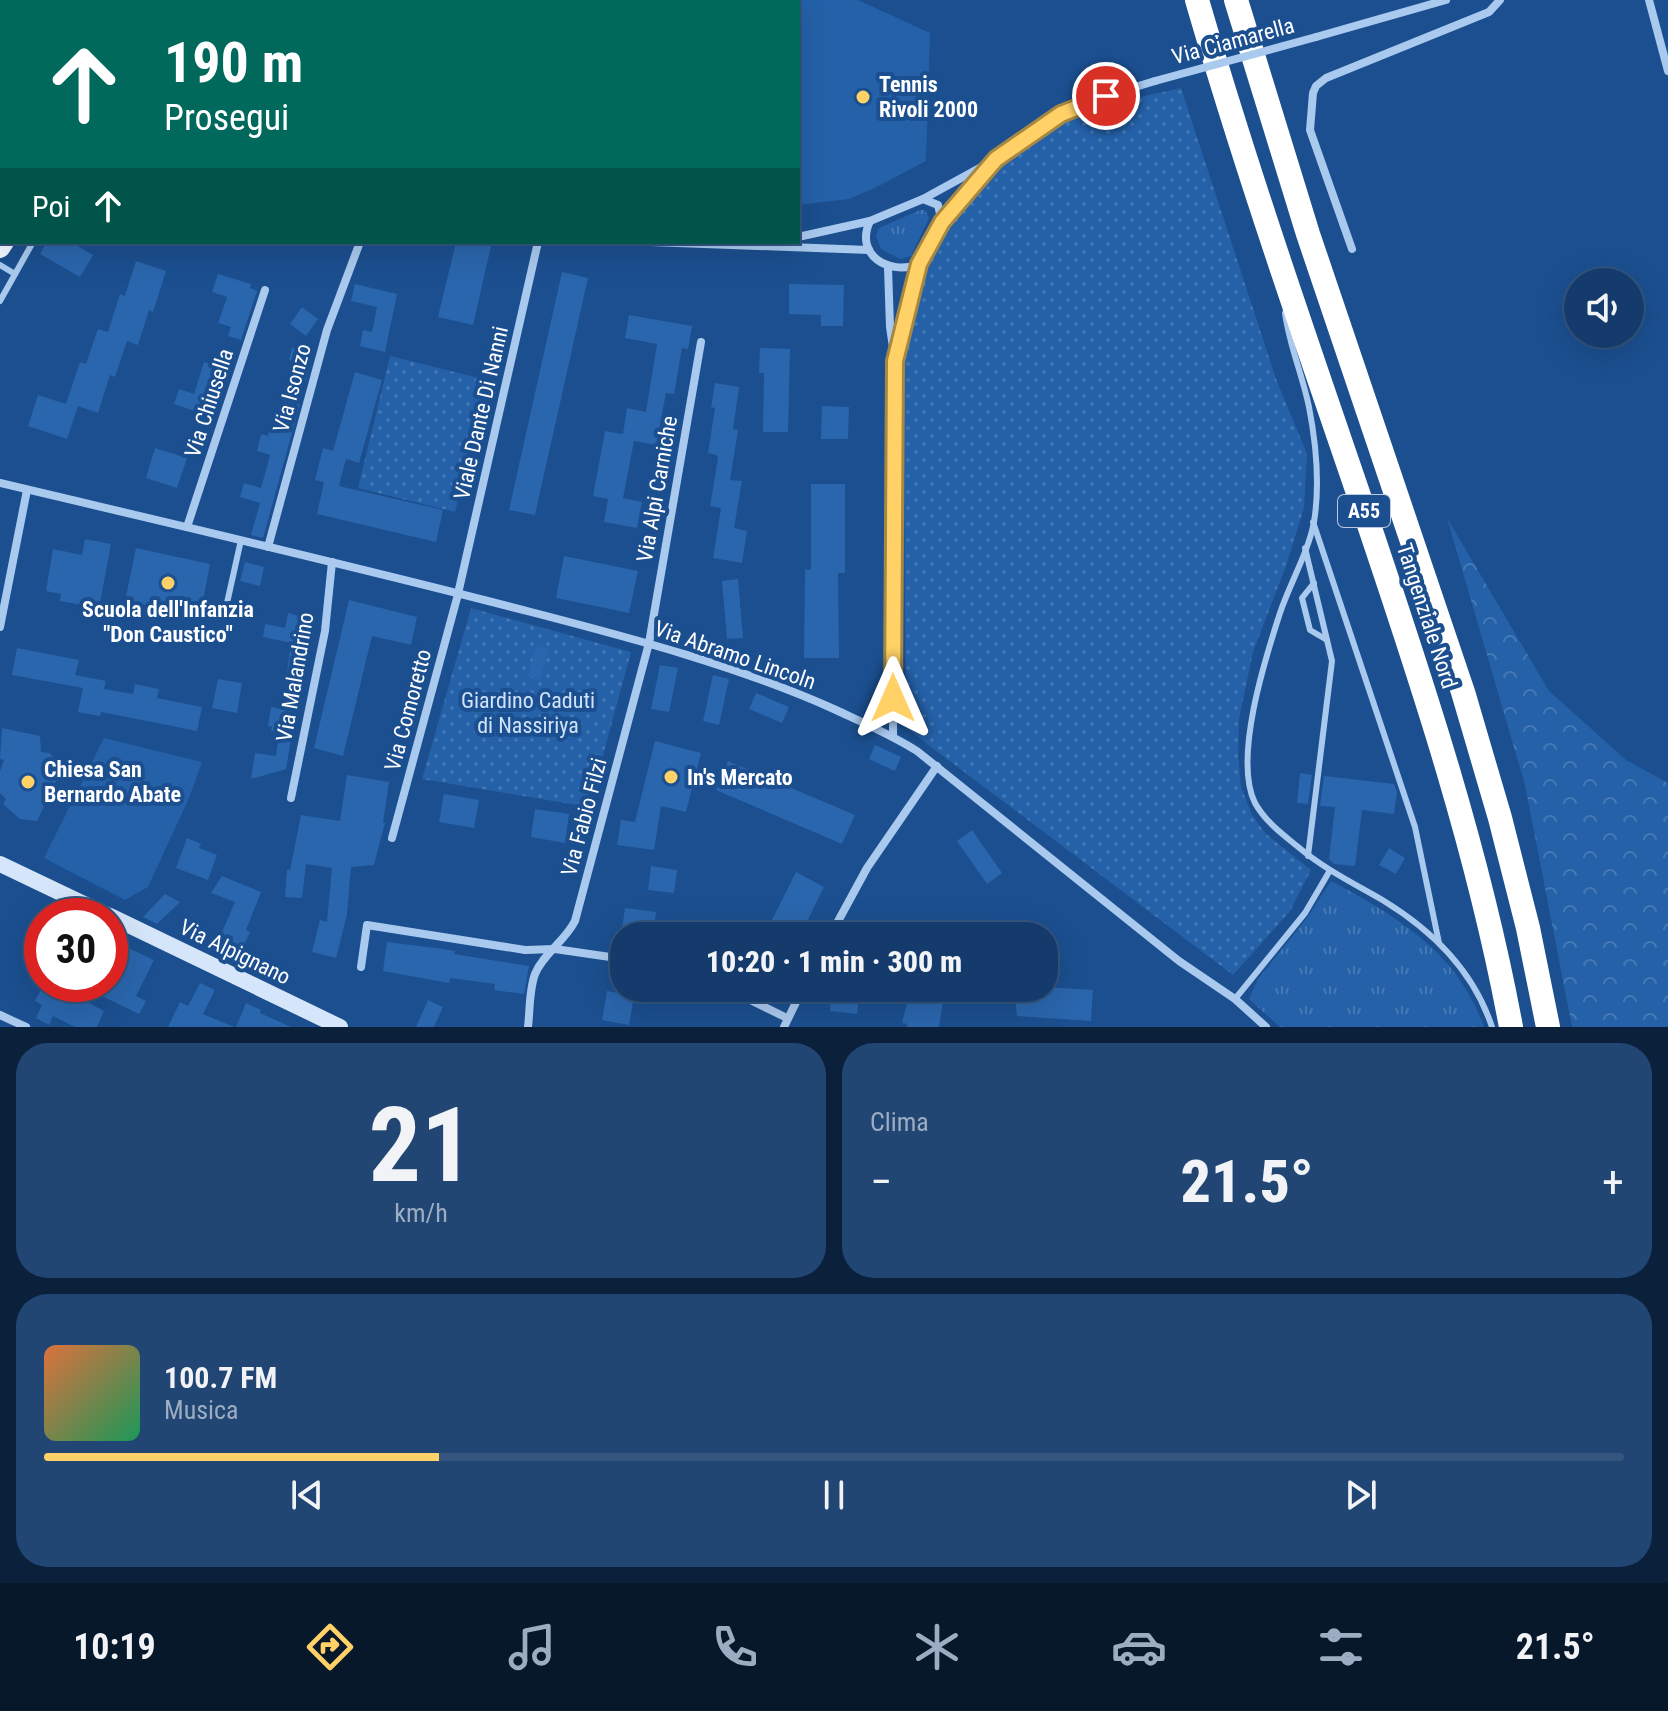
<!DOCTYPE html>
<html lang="it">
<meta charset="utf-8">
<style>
:root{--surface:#143b6b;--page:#214673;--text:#f1f3f6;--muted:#9dadc1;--line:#33557e;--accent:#ffd166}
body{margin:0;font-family:"Roboto Condensed",sans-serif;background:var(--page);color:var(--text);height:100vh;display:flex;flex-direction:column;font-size:30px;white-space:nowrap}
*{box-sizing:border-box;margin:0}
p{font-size:26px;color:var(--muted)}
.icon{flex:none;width:44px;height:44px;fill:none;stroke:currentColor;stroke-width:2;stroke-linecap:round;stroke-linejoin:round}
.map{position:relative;height:1027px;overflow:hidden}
.details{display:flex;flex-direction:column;gap:16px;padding:16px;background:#0b203b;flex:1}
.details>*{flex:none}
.banner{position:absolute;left:0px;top:0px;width:800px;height:244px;box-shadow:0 8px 32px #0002,0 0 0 2px var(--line);background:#00695c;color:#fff;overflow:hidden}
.tools{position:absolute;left:1564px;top:268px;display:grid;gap:16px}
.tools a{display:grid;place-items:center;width:80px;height:80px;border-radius:50%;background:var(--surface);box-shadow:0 8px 32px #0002,0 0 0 2px var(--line);font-size:40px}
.speed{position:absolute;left:24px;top:898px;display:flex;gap:16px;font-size:40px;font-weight:700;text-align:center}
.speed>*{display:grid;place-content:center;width:104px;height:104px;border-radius:50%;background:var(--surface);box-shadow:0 8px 32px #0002,0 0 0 2px var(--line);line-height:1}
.speed .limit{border:12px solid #d22;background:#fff;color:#111}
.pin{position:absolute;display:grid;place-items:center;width:68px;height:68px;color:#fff;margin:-34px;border:4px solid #fff;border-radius:50%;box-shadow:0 2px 8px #0007}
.me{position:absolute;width:88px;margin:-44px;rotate:0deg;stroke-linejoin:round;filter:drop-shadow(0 0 6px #0008)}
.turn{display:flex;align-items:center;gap:28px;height:168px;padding:0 32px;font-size:36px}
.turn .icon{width:104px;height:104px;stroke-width:2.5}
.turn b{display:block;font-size:56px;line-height:68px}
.then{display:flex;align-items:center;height:76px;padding:0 32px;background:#0003;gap:16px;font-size:30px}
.big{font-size:60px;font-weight:800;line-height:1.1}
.details .widget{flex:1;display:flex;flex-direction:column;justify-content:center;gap:12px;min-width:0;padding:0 28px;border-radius:32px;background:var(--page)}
.details .dial{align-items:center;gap:0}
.dial b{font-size:104px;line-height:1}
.song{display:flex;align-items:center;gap:24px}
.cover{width:96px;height:96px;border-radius:12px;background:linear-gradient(135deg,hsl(20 70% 55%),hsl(150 70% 35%))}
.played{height:8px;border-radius:4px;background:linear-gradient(90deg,var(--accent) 25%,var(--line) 25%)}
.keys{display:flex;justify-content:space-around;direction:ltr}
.heat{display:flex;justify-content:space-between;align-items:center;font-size:44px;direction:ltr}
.details .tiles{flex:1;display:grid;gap:16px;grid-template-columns:1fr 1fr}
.widget:last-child{grid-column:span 2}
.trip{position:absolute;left:610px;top:922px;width:448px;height:80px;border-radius:32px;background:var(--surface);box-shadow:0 8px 32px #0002,0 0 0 2px var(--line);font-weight:800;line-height:80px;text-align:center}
.dock{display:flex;height:128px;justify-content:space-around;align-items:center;background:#08182b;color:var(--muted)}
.dock .icon{width:56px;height:56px}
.dock .current{color:var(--accent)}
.dock b{font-size:36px;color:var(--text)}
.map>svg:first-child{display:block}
.grass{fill:url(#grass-tufts)}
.forest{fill:url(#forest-crowns)}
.park{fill:url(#park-dots)}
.pitch{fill:#2461a8}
.building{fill:#2a66ad}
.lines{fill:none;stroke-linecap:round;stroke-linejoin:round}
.lane{stroke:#a9c9ee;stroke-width:6}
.street{stroke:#a9c9ee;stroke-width:8}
.secondary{stroke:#d6e6fa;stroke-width:16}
.primary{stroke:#f0f6ff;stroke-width:20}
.highway{stroke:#fff;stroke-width:24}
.street-bridge{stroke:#a9c9ee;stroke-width:8}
.route-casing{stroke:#a68842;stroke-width:20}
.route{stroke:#ffd166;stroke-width:14}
.poi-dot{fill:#ffd166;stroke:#1b4f8f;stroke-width:3}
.labels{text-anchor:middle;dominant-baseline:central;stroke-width:8;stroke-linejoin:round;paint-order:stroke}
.shield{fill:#1b4f8f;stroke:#bbcadd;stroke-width:2}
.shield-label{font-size:20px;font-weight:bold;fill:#fff}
.street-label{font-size:22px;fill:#fff;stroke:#1b4f8f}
.poi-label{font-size:22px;font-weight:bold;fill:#fff;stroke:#1b4f8f;text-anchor:start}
.park-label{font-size:22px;fill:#cfe3fa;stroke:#1b4f8f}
</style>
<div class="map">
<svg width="1668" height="1027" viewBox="0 0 1668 1027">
<defs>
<pattern id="grass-tufts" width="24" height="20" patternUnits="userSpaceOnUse" patternTransform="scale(2)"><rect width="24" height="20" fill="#2461a8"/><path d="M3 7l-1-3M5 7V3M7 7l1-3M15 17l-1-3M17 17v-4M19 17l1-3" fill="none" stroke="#4579b5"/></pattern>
<pattern id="forest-crowns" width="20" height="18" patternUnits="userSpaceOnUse" patternTransform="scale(2)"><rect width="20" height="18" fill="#2461a8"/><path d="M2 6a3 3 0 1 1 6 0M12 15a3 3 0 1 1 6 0" fill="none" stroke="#4579b5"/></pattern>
<pattern id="park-dots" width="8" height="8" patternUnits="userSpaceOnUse" patternTransform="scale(2)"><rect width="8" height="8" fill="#2461a8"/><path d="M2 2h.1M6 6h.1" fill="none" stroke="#4579b5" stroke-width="1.8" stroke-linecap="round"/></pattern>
</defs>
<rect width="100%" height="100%" fill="#1b4f8f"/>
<g class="grass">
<path d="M920 210H925L929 218 911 256 900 259 881 249 876 235 879 228Z"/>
<path d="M1331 881C1397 916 1458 953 1484 1027H1280L1249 999 1258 979 1307 918Z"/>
</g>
<path class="forest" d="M1447 518 1549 691 1626 760 1668 783V1027H1572L1525 785Z"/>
<g class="park">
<path d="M1181 88 1276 379 1307 454 1304 508 1286 566 1253 652 1239 719 1238 754 1241 787 1252 815 1266 834 1311 870 1290 911 1233 975 906 728C905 645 905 562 904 479 904 433 900 385 907 339 921 246 985 152 1075 116 1109 102 1146 96 1181 88Z"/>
<path d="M390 356 487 380 455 512 358 488Z"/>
<path d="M471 608 631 652 589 807 422 779Z"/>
</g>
<g class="pitch">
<path d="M596 0H858L930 33 926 161 875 188 849 199 798 205V2H593Z"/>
<path d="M104 738 202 762 189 798 148 887 125 900 44 858Z"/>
</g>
<g class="building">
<path d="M47 242H71L93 255 80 277 40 254Z"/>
<path d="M456 242H472L491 246 473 325 438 317Z"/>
<path d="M136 261 166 271 153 312 149 310 138 345 127 341 115 377 110 375 98 413 78 406 67 439 28 426 38 395 66 404 80 362 86 364 98 329 108 332 120 294 125 296Z"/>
<path d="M562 272 588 278 535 515 509 510Z"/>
<path d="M218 274 251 284 250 288 257 291 241 340 228 336 231 327 218 323 227 297 212 292Z"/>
<path d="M355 284 397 294 385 352 360 346 363 330 372 332 377 307 351 301Z"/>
<path d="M789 284 844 285 843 326H821V315L789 314Z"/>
<path d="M302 307 318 319 306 336 290 324Z"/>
<path d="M629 315 692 326 688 349 682 348 674 394 666 393 656 445 634 441 623 498 642 502 637 528 604 522 608 499 593 496 605 431 623 434 627 408 646 412 657 344 625 338Z"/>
<path d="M292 348 313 353 306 382 294 379 296 362 289 360Z"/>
<path d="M760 348 790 349 788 432H763L764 373H759Z"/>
<path d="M204 362 221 368 218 381 226 384 214 422 202 419 204 414 174 404 179 389 194 394Z"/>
<path d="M355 372 382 380 359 463 346 459 339 486 443 510 436 542 317 514 324 482 315 480 323 448 333 451Z"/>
<path d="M715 383 739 387 733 429 738 430 730 480 742 481 734 528 747 531 742 563 713 558 721 508 710 506 718 458 717 455 708 453 715 408 711 407Z"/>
<path d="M285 400 300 404 263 538 251 535 260 503 240 497 244 483 261 488 270 455 257 451 261 434 268 436 274 412 281 414Z"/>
<path d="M822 406 849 407 848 439H821Z"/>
<path d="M155 448 187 458 177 488 146 478Z"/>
<path d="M811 484H845V573H838L839 658H804L805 569 811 570Z"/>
<path d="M85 539 111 544 99 608 60 601 61 594 46 591 53 549 82 555Z"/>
<path d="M136 548 210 564 200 617 125 601Z"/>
<path d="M564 556 638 571 629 613 556 598Z"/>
<path d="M245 562 264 567 260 586 240 581Z"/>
<path d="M738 579 743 638 727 639 722 581Z"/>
<path d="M349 600 417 617 411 645 372 636 343 756 314 748Z"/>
<path d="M288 613 302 617 300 630 309 632 286 769 251 779 255 753 276 756 279 733 271 731 272 727 268 726 271 707 282 709 291 643 263 637 265 624 285 628Z"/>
<path d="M537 646 549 650 540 679 528 676Z"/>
<path d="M17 648 79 660 75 675 106 681 104 689 133 694 135 684 159 689 157 698 202 707 197 731 101 712 100 716 78 712 83 688 12 675Z"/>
<path d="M660 665 678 668 669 712 651 709Z"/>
<path d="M713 675 729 679 719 725 703 721Z"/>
<path d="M218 679 242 683 237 713 212 708Z"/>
<path d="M756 693 789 707 782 723 749 709Z"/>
<path d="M2 728 40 736 41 752 49 753 63 766 37 821 20 819 3 804 6 799 0 793V771L4 760 0 759Z"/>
<path d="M655 741 701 753 686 812 661 806 654 850 617 845 621 820 635 822Z"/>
<path d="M875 745 901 757 895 771 869 759Z"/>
<path d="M728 761 855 815 842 844 716 790Z"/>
<path d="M1300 773 1312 775 1308 804 1297 803Z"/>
<path d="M347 775 389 782 383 823H385L374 865 351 867 347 914 336 958 312 952 320 920 327 922 332 868 306 864 302 898 285 897 287 870H290L301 815 340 821Z"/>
<path d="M1324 776 1394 784 1397 792 1394 814 1362 810 1355 866 1334 864 1329 859 1335 807 1320 806Z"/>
<path d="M444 794 479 800 474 828 439 822Z"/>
<path d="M535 809 569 814 565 843 531 837Z"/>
<path d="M972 830 1002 873 987 884 957 841Z"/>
<path d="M187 838 201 844 199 848 217 855 208 880 176 868Z"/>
<path d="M1389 848 1405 858 1396 874 1379 865Z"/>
<path d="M651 866 677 870 674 893 648 890Z"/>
<path d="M796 872 824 887 800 936H764Z"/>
<path d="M222 876 261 892 246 930 250 932 236 963 213 953 235 902 211 893Z"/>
<path d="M165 894 180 902 157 924 143 917Z"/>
<path d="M625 908 656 912 653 936H621Z"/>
<path d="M387 942 443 949 455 951 454 954 529 966 524 994 494 990 495 984 450 978 449 983 383 971Z"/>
<path d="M126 947 154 960 136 996 146 1001 139 1014 102 996 108 984H110Z"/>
<path d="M200 983 215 990 203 1014 234 1027H168L180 1002 188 1006Z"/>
<path d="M44 984H54L104 1011 97 1027H75L53 1016 49 1025 36 1018 42 1005 35 1001Z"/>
<path d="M1044 987 1093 990 1091 1021 1017 1016 1014 988Z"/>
<path d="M832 988H860L857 1014 830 1011Z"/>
<path d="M911 988H945L939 1027H907V1024L902 1023Z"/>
<path d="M607 991 634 996 629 1025 602 1020Z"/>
<path d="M428 1000 443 1007 434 1027H416Z"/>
<path d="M246 1003 261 1010 260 1013 291 1027H236Z"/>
</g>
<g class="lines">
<g class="lane">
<path d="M0 265 15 274"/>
<path d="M0 301 33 242"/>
<path d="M1285 313C1290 348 1302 373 1309 407 1316 443 1320 485 1314 522 1308 553 1290 583 1280 613 1265 659 1233 759 1255 803 1265 821 1281 833 1297 846 1324 869 1353 883 1384 901 1433 931 1474 972 1492 1027"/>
<path d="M1313 522 1415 827 1439 943"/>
<path d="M1305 548 1332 661 1308 856"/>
<path d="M1314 583 1302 598 1310 630 1327 640"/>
<path d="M227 603 241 540"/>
<path d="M1235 999 1305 913 1329 872"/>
</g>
<g class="street">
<path d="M1649 0 1668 71"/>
<path d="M165 2 166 0"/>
<path d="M580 2 583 0"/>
<path d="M1316 37 1446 0"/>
<path d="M0 52 2 53"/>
<path d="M0 166 2 163"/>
<path d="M923 199 996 159 1061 114 1106 96 1155 81"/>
<path d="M923 199 938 205 942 222 919 264C889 276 854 255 870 221Z"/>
<path d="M0 210 2 207"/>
<path d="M942 222 991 165"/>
<path d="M798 237 870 221"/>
<path d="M650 242 869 250"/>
<path d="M1352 249 1310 130 1313 93 1316 86 1326 78 1489 12 1500 0"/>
<path d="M888 267 890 327 895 361 893 736"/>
<path d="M897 357 919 264"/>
<path d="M0 483C177 525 355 566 531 612 635 639 738 666 836 710 864 723 892 735 917 751L1179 961 1235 999 1266 1027"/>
<path d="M187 527 265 290"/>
<path d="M268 547 327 330 360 242"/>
<path d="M0 627 27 490"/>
<path d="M291 798 325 631 332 562"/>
<path d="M392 838 457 598 538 242"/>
<path d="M830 936 867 868 937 766"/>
<path d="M361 967 367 925 525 950 555 949 624 959"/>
<path d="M726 988 787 1018"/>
<path d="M0 1015 26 1027"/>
<path d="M528 1027C530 1011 529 990 535 974 543 954 565 941 575 921L649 643 701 342"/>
<path d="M784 1027 803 988"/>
</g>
<g class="secondary">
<path d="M0 864 109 916"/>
<path d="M110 916 340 1027"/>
</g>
<g class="primary">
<path d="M142 2 143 0"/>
<path d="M0 248 4 242"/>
</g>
<g class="highway">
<path d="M1197 0C1248 176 1309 349 1368 522 1424 688 1479 854 1511 1027"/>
<path d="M1236 0 1308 234 1463 692 1500 818 1528 928 1548 1027"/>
</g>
<path class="street-bridge" d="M1155 81 1316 37"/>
</g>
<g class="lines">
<g class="route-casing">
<path id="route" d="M893 698 895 361 919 264 942 222 996 159 1061 114 1106 96"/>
</g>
<use href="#route" class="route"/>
</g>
<g class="poi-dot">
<circle cx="863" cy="97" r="8"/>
<circle cx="168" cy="583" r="8"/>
<circle cx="671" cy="777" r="8"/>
<circle cx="28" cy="782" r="8"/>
</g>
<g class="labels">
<rect class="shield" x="1338" y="495" width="52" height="32" rx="6"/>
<g class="shield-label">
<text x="1364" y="511">A55</text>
</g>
<g class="street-label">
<text transform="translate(1233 41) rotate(-15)">Via Ciamarella</text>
<text transform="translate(292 388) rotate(-75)">Via Isonzo</text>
<text transform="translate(209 403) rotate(-72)">Via Chiusella</text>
<text transform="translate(481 413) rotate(-77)">Viale Dante Di Nanni</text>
<text transform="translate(657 489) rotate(-80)">Via Alpi Carniche</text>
<text transform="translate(1427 616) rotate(72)">Tangenziale Nord</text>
<text transform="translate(735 655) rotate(19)">Via Abramo Lincoln</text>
<text transform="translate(295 677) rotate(-80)">Via Malandrino</text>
<text transform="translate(408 710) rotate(-75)">Via Comoretto</text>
<text transform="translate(584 817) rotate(-75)">Via Fabio Filzi</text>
<text transform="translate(235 952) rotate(26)">Via Alpignano</text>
</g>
<g class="poi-label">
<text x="879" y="84">Tennis<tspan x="879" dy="25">Rivoli 2000</tspan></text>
<text x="168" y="609" text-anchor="middle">Scuola dell'Infanzia<tspan x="168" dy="25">"Don Caustico"</tspan></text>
<text x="44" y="769">Chiesa San<tspan x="44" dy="25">Bernardo Abate</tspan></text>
<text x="687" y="777">In's Mercato</text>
</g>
<g class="park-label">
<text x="528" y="700">Giardino Caduti<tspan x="528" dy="25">di Nassiriya</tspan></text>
</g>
</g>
</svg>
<div class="tools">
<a><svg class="icon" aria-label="sound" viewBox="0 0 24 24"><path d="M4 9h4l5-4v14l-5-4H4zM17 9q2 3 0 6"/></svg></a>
</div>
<div class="speed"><div class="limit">30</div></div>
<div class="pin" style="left:1106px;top:96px;background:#d93025"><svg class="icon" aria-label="arrive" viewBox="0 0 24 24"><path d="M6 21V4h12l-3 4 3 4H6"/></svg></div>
<svg class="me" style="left:893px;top:698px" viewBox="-20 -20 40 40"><path d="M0-17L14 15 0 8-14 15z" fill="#ffd166" stroke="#fff" stroke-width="4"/></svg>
<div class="trip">10:20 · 1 min · 300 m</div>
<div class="banner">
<div class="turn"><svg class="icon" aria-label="ahead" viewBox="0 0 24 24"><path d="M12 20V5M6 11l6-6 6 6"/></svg><div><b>190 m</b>Prosegui</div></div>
<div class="then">Poi<svg class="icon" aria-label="ahead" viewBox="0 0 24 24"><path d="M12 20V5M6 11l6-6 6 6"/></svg></div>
</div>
</div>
<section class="details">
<div class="tiles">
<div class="widget dial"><b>21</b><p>km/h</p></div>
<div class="widget"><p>Clima</p>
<div class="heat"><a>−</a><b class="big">21.5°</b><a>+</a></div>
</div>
<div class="widget">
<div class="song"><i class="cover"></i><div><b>100.7 FM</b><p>Musica</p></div></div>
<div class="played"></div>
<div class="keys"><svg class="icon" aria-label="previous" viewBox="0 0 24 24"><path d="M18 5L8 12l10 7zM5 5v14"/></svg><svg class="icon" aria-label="pause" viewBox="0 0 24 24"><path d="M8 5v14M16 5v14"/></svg><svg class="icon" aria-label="next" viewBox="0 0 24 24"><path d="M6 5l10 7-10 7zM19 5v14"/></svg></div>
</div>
</div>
</section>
<nav class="dock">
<b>10:19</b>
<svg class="icon current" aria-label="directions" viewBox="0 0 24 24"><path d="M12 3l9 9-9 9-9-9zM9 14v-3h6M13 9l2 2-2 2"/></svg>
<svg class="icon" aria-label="music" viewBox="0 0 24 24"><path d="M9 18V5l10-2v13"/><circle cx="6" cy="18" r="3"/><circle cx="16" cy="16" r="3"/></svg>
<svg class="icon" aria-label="phone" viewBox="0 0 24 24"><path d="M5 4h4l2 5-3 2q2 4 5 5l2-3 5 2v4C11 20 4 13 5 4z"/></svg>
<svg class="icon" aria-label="climate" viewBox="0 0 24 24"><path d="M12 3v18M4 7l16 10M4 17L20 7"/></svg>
<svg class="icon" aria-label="car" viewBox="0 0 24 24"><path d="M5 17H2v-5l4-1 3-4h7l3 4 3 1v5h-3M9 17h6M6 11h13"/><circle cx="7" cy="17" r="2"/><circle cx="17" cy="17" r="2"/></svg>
<svg class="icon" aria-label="filters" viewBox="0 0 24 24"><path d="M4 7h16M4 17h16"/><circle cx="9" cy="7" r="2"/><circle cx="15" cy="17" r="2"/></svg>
<b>21.5°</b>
</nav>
